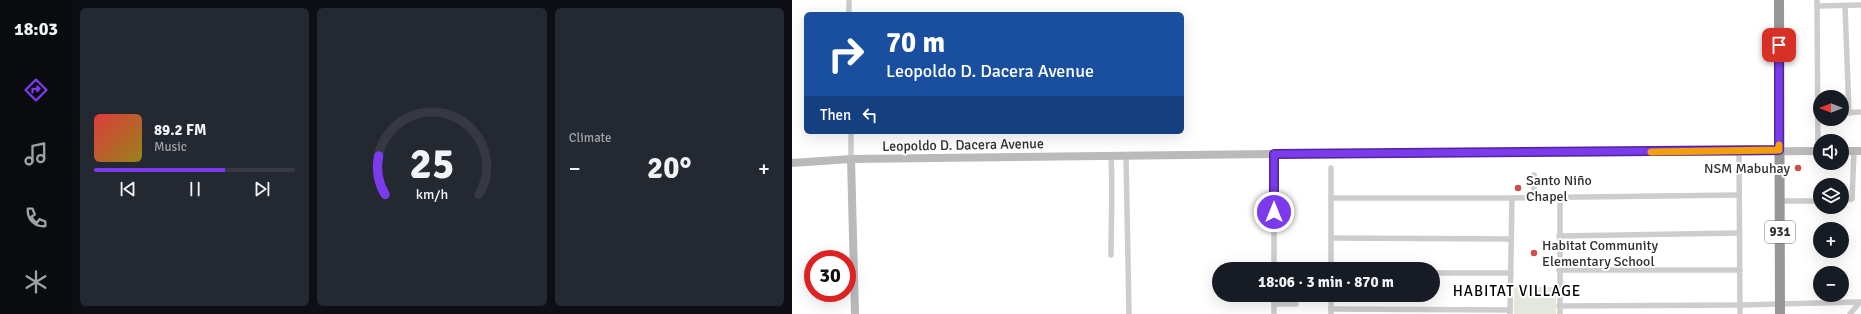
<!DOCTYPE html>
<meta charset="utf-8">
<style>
:root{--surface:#171b24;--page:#242831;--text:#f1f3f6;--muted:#9ea1a6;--line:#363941;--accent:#7c3aed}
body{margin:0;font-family:Signika,sans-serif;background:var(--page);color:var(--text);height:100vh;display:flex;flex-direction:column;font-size:15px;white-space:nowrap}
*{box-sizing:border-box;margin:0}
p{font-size:13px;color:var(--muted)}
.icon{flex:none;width:22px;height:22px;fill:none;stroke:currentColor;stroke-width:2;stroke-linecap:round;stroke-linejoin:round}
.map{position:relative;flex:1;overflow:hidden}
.details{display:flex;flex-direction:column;gap:8px;padding:8px;background:#0d0f14;width:720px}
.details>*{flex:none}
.banner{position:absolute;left:12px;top:12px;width:380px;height:122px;border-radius:6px;box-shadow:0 4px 16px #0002;background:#1a4fa0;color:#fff;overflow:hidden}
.needle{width:26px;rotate:270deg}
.fabs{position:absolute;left:1021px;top:90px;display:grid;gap:8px}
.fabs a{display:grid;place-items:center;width:36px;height:36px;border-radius:50%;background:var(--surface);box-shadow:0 4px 16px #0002;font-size:20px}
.speed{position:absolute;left:12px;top:250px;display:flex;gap:8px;font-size:20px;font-weight:700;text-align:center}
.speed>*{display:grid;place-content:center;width:52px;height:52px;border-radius:50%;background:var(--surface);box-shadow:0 4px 16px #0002;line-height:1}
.speed .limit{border:6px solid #d22;background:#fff;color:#111}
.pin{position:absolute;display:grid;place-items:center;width:34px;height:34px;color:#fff;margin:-17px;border-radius:8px;box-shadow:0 2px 6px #0006}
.me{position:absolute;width:44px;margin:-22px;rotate:0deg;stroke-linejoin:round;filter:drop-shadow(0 0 3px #0008)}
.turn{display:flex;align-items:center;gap:14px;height:84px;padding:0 16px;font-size:18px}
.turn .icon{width:52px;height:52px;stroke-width:2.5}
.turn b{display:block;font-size:28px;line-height:34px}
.then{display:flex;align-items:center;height:38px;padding:0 16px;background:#0003;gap:8px;font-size:15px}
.big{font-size:30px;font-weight:700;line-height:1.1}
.details .widget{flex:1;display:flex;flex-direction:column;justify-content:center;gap:6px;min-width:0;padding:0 14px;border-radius:6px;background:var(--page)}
.details .dial{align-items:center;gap:0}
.dial svg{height:104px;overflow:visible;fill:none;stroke:var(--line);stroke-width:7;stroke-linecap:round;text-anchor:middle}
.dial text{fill:var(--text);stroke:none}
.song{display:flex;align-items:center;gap:12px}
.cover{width:48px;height:48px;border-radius:6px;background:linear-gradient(135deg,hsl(0 70% 55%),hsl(50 70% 35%))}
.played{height:4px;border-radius:2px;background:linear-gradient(90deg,var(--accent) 65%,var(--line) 65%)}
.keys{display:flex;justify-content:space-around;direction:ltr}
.heat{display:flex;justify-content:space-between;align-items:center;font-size:22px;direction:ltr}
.details .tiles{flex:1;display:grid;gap:8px;grid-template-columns:repeat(3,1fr)}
.trip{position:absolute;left:420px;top:262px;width:228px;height:40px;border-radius:20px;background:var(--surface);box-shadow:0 4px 16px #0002;font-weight:700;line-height:40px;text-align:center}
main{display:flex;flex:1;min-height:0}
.tab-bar{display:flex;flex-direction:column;width:72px;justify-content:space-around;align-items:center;background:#090b0e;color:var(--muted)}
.tab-bar .icon{width:28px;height:28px}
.tab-bar .selected{color:var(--accent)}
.tab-bar b{font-size:18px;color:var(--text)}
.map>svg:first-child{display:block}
.green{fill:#e2e8dd}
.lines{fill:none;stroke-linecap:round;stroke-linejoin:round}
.street{stroke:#cdcdcd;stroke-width:5.5}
.secondary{stroke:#bababa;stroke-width:8}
.highway{stroke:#979797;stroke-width:10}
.route-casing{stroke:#51269a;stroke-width:10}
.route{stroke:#7c3aed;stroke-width:7}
.slow{stroke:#f59e0b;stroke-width:7}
.poi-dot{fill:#d04d49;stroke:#fff;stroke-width:1.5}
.labels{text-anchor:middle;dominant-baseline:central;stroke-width:4;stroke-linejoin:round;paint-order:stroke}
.shield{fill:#fff;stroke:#6e6e6e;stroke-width:1}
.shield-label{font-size:13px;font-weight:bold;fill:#303030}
.street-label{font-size:14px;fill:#303030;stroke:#fff}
.poi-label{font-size:14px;fill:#303030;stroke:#fff;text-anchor:start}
.neighbourhood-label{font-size:15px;letter-spacing:1px;fill:#000;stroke:#fff}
</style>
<main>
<nav class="tab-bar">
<b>18:03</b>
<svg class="icon selected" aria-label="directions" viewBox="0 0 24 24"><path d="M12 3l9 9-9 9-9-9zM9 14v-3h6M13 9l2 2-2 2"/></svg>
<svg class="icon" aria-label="music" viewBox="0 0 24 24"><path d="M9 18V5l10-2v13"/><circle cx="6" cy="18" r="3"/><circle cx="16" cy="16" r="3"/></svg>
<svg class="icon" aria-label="phone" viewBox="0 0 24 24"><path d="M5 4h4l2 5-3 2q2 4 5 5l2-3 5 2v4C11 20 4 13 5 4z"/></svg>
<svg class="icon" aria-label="climate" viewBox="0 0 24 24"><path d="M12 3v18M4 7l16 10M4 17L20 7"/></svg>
</nav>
<section class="details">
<div class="tiles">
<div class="widget">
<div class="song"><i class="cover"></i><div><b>89.2 FM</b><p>Music</p></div></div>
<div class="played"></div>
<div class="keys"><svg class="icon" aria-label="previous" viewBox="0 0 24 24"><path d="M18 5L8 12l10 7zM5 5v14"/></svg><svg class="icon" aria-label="pause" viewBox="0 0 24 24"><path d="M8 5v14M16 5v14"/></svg><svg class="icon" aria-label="next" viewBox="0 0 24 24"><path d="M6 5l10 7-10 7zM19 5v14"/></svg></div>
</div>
<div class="widget dial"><svg viewBox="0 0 100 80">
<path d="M14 69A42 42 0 1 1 86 69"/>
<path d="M14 69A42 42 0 0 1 9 39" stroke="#7c3aed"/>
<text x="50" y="56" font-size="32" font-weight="700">25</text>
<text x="50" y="72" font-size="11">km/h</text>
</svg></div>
<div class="widget"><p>Climate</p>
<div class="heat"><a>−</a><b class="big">20°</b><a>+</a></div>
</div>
</div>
</section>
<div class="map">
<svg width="1069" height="314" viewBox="0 0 1069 314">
<rect width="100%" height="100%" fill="#fff"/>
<rect class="green" x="722" y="287" width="42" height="27"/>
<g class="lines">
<g class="street">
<path d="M57 0V14"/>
<path d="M1025 0 1026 151"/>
<path d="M1025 6 1069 5"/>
<path d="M1053 6 1057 113"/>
<path d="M1050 113 1069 112"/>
<path d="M59 132V159"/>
<path d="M947 151 948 314"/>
<path d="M482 154V269"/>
<path d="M334 156 337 314"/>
<path d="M742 197V175"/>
<path d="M539 198H720L947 195"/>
<path d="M988 201H1028"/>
<path d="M1050 201 1060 199 1062 151"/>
<path d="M767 236 947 233"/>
<path d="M540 238 719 239"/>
<path d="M319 255C319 222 321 189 319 156"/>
<path d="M539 269V168"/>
<path d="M767 270H948"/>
<path d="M641 273H719"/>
<path d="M539 295V314"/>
<path d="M482 304H504"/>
<path d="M767 306 948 305 1069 302"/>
<path d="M539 309 718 310"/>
<path d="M482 314V295"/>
<path d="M718 314 720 198"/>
<path d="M768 314V197"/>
<path d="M1058 314 1068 302"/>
</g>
<g class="secondary">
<path d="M1050 151H1069"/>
<path d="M59 159 63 314"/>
<path d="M0 163 59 159 482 154 1028 151"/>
</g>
<path class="highway" d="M987 0 988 314"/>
</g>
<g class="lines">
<g class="route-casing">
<path id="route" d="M482 212V154L987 150V45"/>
</g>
<use href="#route" class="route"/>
<path class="slow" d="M859 152 987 150V145"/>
</g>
<g class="poi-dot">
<circle cx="1006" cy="168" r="4"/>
<circle cx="726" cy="188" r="4"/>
<circle cx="742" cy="253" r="4"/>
</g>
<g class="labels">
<rect class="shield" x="973" y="221" width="30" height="22" rx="3"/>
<g class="shield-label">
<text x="988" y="232">931</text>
</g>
<g class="street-label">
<text transform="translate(171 145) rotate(-1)">Leopoldo D. Dacera Avenue</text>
</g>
<g class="poi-label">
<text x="998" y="168" text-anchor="end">NSM Mabuhay</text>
<text x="734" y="180">Santo Niño<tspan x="734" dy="16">Chapel</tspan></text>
<text x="750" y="245">Habitat Community<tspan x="750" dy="16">Elementary School</tspan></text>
</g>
<g class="neighbourhood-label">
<text x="725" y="291">HABITAT VILLAGE</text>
</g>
</g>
</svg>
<div class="fabs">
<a><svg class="needle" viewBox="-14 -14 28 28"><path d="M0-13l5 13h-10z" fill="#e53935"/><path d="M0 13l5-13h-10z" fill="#9ea1a6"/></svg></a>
<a><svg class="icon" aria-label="sound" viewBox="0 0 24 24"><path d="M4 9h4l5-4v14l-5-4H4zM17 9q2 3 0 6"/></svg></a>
<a><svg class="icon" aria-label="layers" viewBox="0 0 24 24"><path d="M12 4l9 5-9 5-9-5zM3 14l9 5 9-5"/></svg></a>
<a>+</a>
<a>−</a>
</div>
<div class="speed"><div class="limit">30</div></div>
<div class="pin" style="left:987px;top:45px;background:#d93025"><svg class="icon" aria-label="arrive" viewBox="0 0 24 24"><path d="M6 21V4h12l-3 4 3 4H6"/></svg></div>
<svg class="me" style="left:482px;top:212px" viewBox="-20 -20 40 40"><circle r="17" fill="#7c3aed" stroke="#fff" stroke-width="3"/><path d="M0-11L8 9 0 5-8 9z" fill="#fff"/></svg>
<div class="trip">18:06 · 3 min · 870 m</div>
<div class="banner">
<div class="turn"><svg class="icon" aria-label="right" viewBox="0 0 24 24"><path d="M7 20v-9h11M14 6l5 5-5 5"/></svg><div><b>70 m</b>Leopoldo D. Dacera Avenue</div></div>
<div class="then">Then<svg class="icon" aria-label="left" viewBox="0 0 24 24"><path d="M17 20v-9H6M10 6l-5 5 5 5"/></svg></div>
</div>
</div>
</main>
